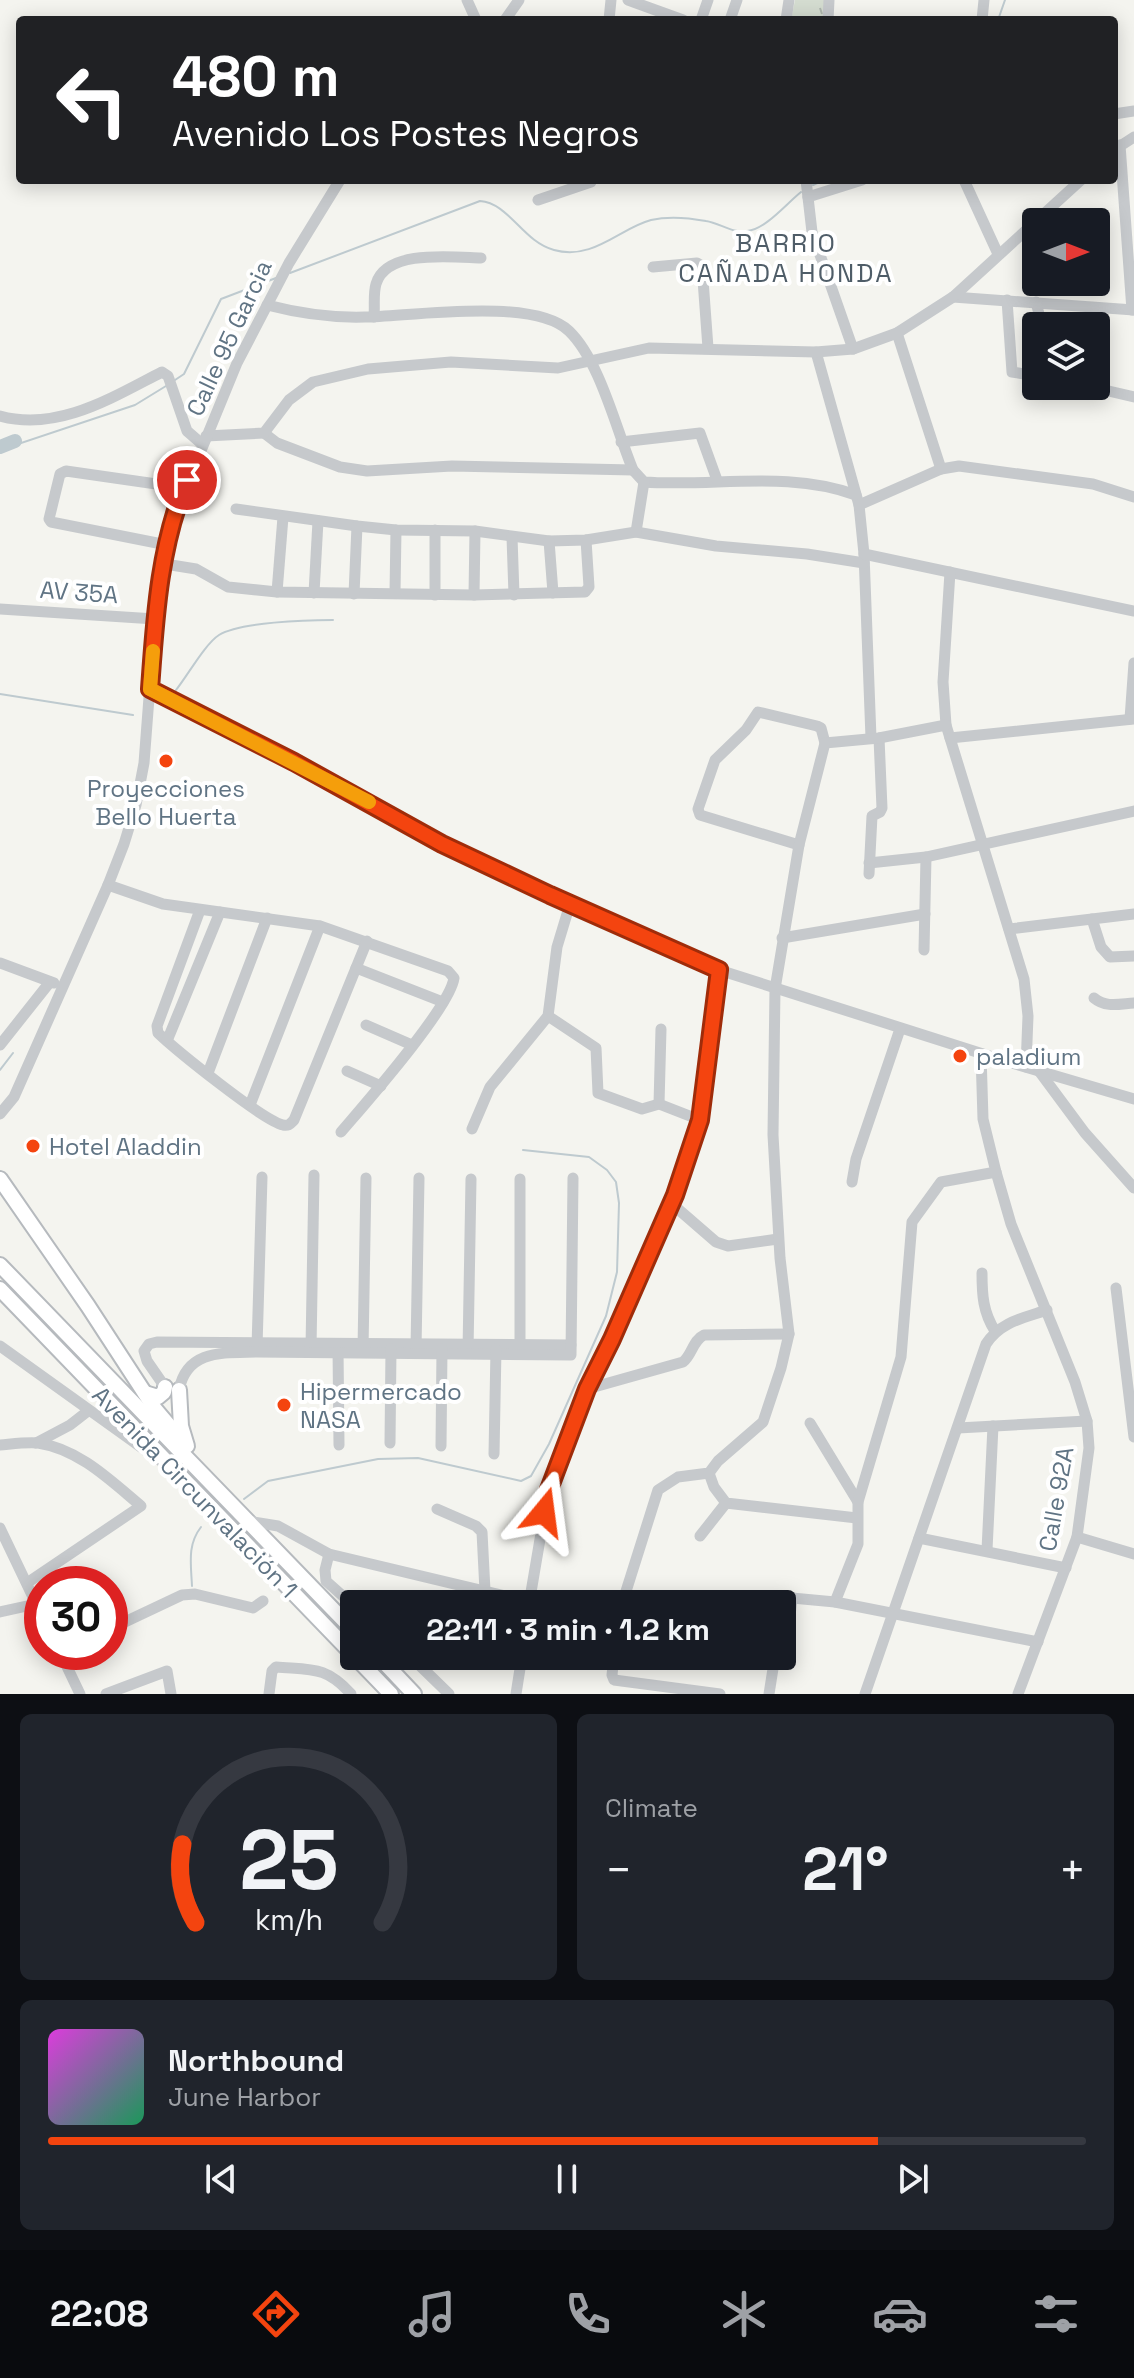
<!DOCTYPE html>
<meta charset="utf-8">
<style>
:root{--surface:#171b24;--page:#20242c;--text:#f1f3f6;--muted:#9ea1a6;--line:#363941;--accent:#f4440f}
body{margin:0;font-family:"Space Grotesk",sans-serif;background:var(--page);color:var(--text);height:100vh;display:flex;flex-direction:column;font-size:30px;white-space:nowrap}
*{box-sizing:border-box;margin:0}
p{font-size:26px;color:var(--muted)}
.icon{flex:none;width:44px;height:44px;fill:none;stroke:currentColor;stroke-width:2;stroke-linecap:round;stroke-linejoin:round}
.map{position:relative;height:1694px;overflow:hidden}
.details{display:flex;flex-direction:column;gap:20px;padding:20px;background:#0d0f14;flex:1}
.details>*{flex:none}
.top-card{position:absolute;left:16px;top:16px;width:1102px;height:168px;border-radius:8px;box-shadow:0 4px 20px #0003;background:#202124;color:#fff;overflow:hidden}
.needle{width:52px;rotate:90deg}
.fabs{position:absolute;left:1022px;top:208px;display:grid;gap:16px}
.fabs a{display:grid;place-items:center;width:88px;height:88px;border-radius:8px;background:var(--surface);box-shadow:0 4px 20px #0003;font-size:40px}
.speed{position:absolute;left:24px;top:1566px;display:flex;gap:16px;font-size:40px;font-weight:700;text-align:center}
.speed>*{display:grid;place-content:center;width:104px;height:104px;border-radius:50%;background:var(--surface);box-shadow:0 4px 20px #0003;line-height:1}
.speed .limit{border:12px solid #d22;background:#fff;color:#111}
.pin{position:absolute;display:grid;place-items:center;width:68px;height:68px;color:#fff;margin:-34px;border:4px solid #fff;border-radius:50%;box-shadow:0 2px 8px #0007}
.me{position:absolute;width:88px;margin:-44px;rotate:16deg;stroke-linejoin:round;filter:drop-shadow(0 0 6px #0008)}
.turn{display:flex;align-items:center;gap:28px;height:168px;padding:0 24px;font-size:36px}
.turn .icon{width:104px;height:104px;stroke-width:2.5}
.turn b{display:block;font-size:56px;line-height:68px}
.big{font-size:60px;font-weight:800;line-height:1.1}
.details .tile{flex:1;display:flex;flex-direction:column;justify-content:center;gap:12px;min-width:0;padding:0 28px;border-radius:12px;background:var(--page)}
.details .dial{align-items:center;gap:0}
.dial svg{height:208px;overflow:visible;fill:none;stroke:var(--line);stroke-width:7;stroke-linecap:round;text-anchor:middle}
.dial text{fill:var(--text);stroke:none}
.song{display:flex;align-items:center;gap:24px}
.cover{width:96px;height:96px;border-radius:12px;background:linear-gradient(135deg,hsl(300 70% 55%),hsl(150 70% 35%))}
.played{height:8px;border-radius:4px;background:linear-gradient(90deg,var(--accent) 80%,var(--line) 80%)}
.keys{display:flex;justify-content:space-around;direction:ltr}
.heat{display:flex;justify-content:space-between;align-items:center;font-size:44px;direction:ltr}
.details .tiles{flex:1;display:grid;gap:20px;grid-template-columns:1fr 1fr}
.tile:last-child{grid-column:span 2}
.trip{position:absolute;left:340px;top:1590px;width:456px;height:80px;border-radius:8px;background:var(--surface);box-shadow:0 4px 20px #0003;font-weight:800;line-height:80px;text-align:center}
.menu{display:flex;height:128px;justify-content:space-around;align-items:center;background:#090b0e;color:var(--muted)}
.menu .icon{width:56px;height:56px}
.menu .current{color:var(--accent)}
.menu b{font-size:36px;color:var(--text)}
.map>svg:first-child{display:block}
.grass{fill:url(#grass-tufts)}
.lines{fill:none;stroke-linecap:round;stroke-linejoin:round}
.stream{stroke:#becacf;stroke-width:2}
.river{stroke:#becacf;stroke-width:14}
.major-casing{stroke:#b6babe;stroke-width:18}
.minor{stroke:#c6c9cc;stroke-width:11}
.major{stroke:#fff;stroke-width:14}
.route-casing{stroke:#9f2c0a;stroke-width:20}
.route{stroke:#f4440f;stroke-width:14}
.slow{stroke:#f59e0b;stroke-width:14}
.poi-dot{fill:#f4440f;stroke:#fff;stroke-width:3}
.labels{text-anchor:middle;dominant-baseline:central;stroke-width:8;stroke-linejoin:round;paint-order:stroke}
.street-label{font-size:24px;fill:#607484;stroke:#fff}
.poi-label{font-size:24px;fill:#607484;stroke:#fff;text-anchor:start}
.neighbourhood-label{font-size:26px;letter-spacing:2px;fill:#4f5d68;stroke:#fff}
</style>
<div class="map">
<svg width="1134" height="1694" viewBox="0 0 1134 1694">
<defs>
<pattern id="grass-tufts" width="24" height="20" patternUnits="userSpaceOnUse" patternTransform="scale(2)"><rect width="24" height="20" fill="#d4dcd0"/><path d="M3 7l-1-3M5 7V3M7 7l1-3M15 17l-1-3M17 17v-4M19 17l1-3" fill="none" stroke="#afb7ae"/></pattern>
</defs>
<rect width="100%" height="100%" fill="#f4f4ef"/>
<path class="grass" d="M795 0H826L825 20H791Z"/>
<g class="lines">
<g class="stream">
<path d="M998 20 1005 0"/>
<path d="M813 185 824 180"/>
<path d="M290 273 480 201C509 203 523 242 554 250 593 261 620 228 651 220 668 216 690 218 706 221 720 223 733 234 747 231 766 229 786 204 801 192"/>
<path d="M175 380 184 374 221 299 276 278"/>
<path d="M0 450 135 405 166 386"/>
<path d="M176 690C188 675 205 644 219 635 240 622 307 620 333 620"/>
<path d="M0 694 133 715"/>
<path d="M0 1070 13 1053"/>
<path d="M244 1499 268 1481 378 1459 418 1458 521 1481 531 1476 549 1444 606 1316 617 1272 619 1203 616 1182 607 1170 589 1157 523 1150"/>
<path d="M192 1586C191 1564 187 1545 201 1527"/>
</g>
<path class="river" d="M0 447 15 441"/>
<g class="major-casing">
<g id="major">
<path d="M0 1179 88 1306 155 1409 177 1435"/>
<path d="M0 1265 354 1631"/>
<path d="M0 1289 391 1694"/>
<path d="M179 1390 181 1426 187 1446"/>
<path d="M145 1393 158 1397 164 1392 165 1387"/>
<path d="M378 1656 414 1694"/>
</g>
</g>
<g class="minor">
<path d="M467 0 476 20"/>
<path d="M628 0 683 20"/>
<path d="M505 20 519 0"/>
<path d="M609 20 611 0"/>
<path d="M701 20 708 0"/>
<path d="M730 20 737 0"/>
<path d="M786 20 789 0"/>
<path d="M828 20 829 0"/>
<path d="M982 20 984 0"/>
<path d="M1114 114 1134 111"/>
<path d="M1120 145 1132 310"/>
<path d="M1114 150 1134 137"/>
<path d="M806 180 812 232 853 349"/>
<path d="M964 180 998 254"/>
<path d="M808 197 862 180"/>
<path d="M538 200 591 182"/>
<path d="M653 267 697 263 702 266 708 348"/>
<path d="M953 297 1134 310"/>
<path d="M1007 300 1012 372 1036 376"/>
<path d="M1036 302 1042 326"/>
<path d="M267 305C298 313 333 318 365 317 412 316 534 297 569 331 600 361 616 429 633 470L644 482C715 487 788 470 856 495"/>
<path d="M374 317C375 307 373 294 376 284 386 249 452 257 481 258"/>
<path d="M897 333 941 469"/>
<path d="M816 352 859 505 864 554 871 738"/>
<path d="M1087 386 1134 397"/>
<path d="M0 416C58 432 113 397 162 372L168 376 187 431 202 444"/>
<path d="M264 433 277 443 340 467 367 471 452 466 633 470"/>
<path d="M206 436 264 433 289 400 313 382 368 369 451 362 558 368 649 348 816 352 853 349 897 333 953 297 1081 180"/>
<path d="M621 442 700 433 717 480"/>
<path d="M859 505 941 469 959 466 1093 484 1134 497"/>
<path d="M236 509 357 526 396 530 475 531 549 541 586 540 636 532 716 546 807 554 864 563"/>
<path d="M636 532 644 482"/>
<path d="M512 537 514 595"/>
<path d="M549 541 553 593"/>
<path d="M167 545 51 522 49 519 60 474 66 471 184 488"/>
<path d="M864 554 1134 611"/>
<path d="M165 564 196 569 228 587 277 592 474 595 585 592 589 587 586 540"/>
<path d="M950 572 943 682 946 725 1024 979 1028 1016 1026 1067"/>
<path d="M277 592 283 517"/>
<path d="M314 593 318 521"/>
<path d="M395 593 396 530"/>
<path d="M354 594 357 526"/>
<path d="M435 595V530"/>
<path d="M474 595 475 531"/>
<path d="M0 609 155 619"/>
<path d="M150 689 294 762 442 844 550 895 719 970 1005 1061 1134 1099"/>
<path d="M1130 719 1134 663"/>
<path d="M950 738 1134 719"/>
<path d="M799 845 700 815 698 809 715 760 746 730 758 712 817 726 821 728 825 743"/>
<path d="M869 863 926 857 1134 811"/>
<path d="M869 874 872 816 880 812 882 808 879 738"/>
<path d="M108 885 163 904 320 926 448 971 454 978C450 1008 364 1105 341 1132"/>
<path d="M200 910 157 1026 158 1033C176 1050 262 1120 283 1125 289 1126 290 1124 294 1120L367 941"/>
<path d="M1092 919 1101 947 1110 957 1134 956"/>
<path d="M1009 929 1134 914"/>
<path d="M782 938 925 914"/>
<path d="M924 950 926 857"/>
<path d="M0 963 54 983"/>
<path d="M356 968 443 1002"/>
<path d="M1094 998C1106 1008 1119 1004 1134 1003"/>
<path d="M548 1016 596 1048 598 1093 642 1109 659 1104 700 1120"/>
<path d="M366 1025 412 1045"/>
<path d="M167 1041 220 912"/>
<path d="M0 1045 50 982"/>
<path d="M981 1054 983 1119 996 1172 1011 1224 1075 1382 1087 1421 1089 1448 1077 1537 1018 1694"/>
<path d="M347 1071 381 1086"/>
<path d="M1039 1071 1085 1133 1134 1188"/>
<path d="M208 1073 267 918"/>
<path d="M659 1104 661 1029"/>
<path d="M250 1105 320 926"/>
<path d="M0 1114 14 1097 108 885 124 844 136 805 144 763 155 619 173 519 237 363 289 263 340 180"/>
<path d="M472 1129 490 1087 548 1016 557 947 570 904"/>
<path d="M520 1179V1350"/>
<path d="M852 1182 856 1159 900 1029"/>
<path d="M671 1203 716 1242 728 1246 778 1239"/>
<path d="M982 1273C982 1295 983 1312 995 1331"/>
<path d="M1116 1288 1134 1437"/>
<path d="M0 1346 159 1460"/>
<path d="M257 1347 262 1177"/>
<path d="M311 1348 314 1175"/>
<path d="M338 1348 339 1445"/>
<path d="M363 1349 366 1178"/>
<path d="M416 1349 419 1178"/>
<path d="M468 1351 471 1179"/>
<path d="M165 1387 147 1361 144 1351 149 1344 157 1342 571 1345"/>
<path d="M587 1389 683 1362C692 1355 693 1340 704 1335L789 1334"/>
<path d="M179 1390C187 1349 224 1353 257 1352L571 1355 573 1178"/>
<path d="M810 1423 858 1502"/>
<path d="M958 1428 1087 1421"/>
<path d="M36 1443 70 1425 88 1411"/>
<path d="M390 1443 391 1349"/>
<path d="M0 1445C12 1444 26 1442 38 1443 79 1449 111 1481 141 1506L27 1583"/>
<path d="M441 1446 442 1349"/>
<path d="M494 1454 496 1349"/>
<path d="M709 1473 714 1487 726 1503 857 1518"/>
<path d="M437 1509 476 1526 482 1532 485 1591"/>
<path d="M248 1521 278 1526 329 1554 530 1602 568 1604"/>
<path d="M0 1528 42 1616"/>
<path d="M700 1536 726 1503"/>
<path d="M1077 1537 1134 1554"/>
<path d="M919 1538 1066 1568"/>
<path d="M987 1550 993 1426"/>
<path d="M329 1554 325 1570 326 1581 354 1606"/>
<path d="M835 1602 858 1544V1502L901 1357 912 1222 941 1182 996 1172"/>
<path d="M529 1604 548 1492 587 1389 612 1339 675 1195 702 1114 719 970"/>
<path d="M622 1604 658 1490 678 1477 709 1473 718 1461 763 1422 781 1368 789 1334 780 1258 773 1135 775 989 799 845 825 743 879 738 946 725"/>
<path d="M682 1604 792 1598 835 1602 1038 1642"/>
<path d="M0 1612 36 1604"/>
<path d="M110 1629 182 1595 195 1594 253 1608 263 1601"/>
<path d="M782 1642 788 1634 792 1598"/>
<path d="M60 1652 80 1694"/>
<path d="M410 1656 449 1694"/>
<path d="M614 1656 612 1675 614 1680 720 1694"/>
<path d="M106 1694 167 1671 171 1694"/>
<path d="M269 1694 272 1671 276 1667C312 1670 326 1666 351 1694"/>
<path d="M516 1694 522 1656"/>
<path d="M769 1694 775 1656"/>
<path d="M865 1694 986 1344C1000 1322 1023 1318 1047 1310"/>
</g>
<use href="#major" class="major"/>
</g>
<g class="lines">
<g class="route-casing">
<path id="route" d="M187 480C159 546 155 619 150 689L294 762 442 844 550 895 719 970 700 1120 675 1195 612 1339 587 1389 548 1492 544 1512"/>
</g>
<use href="#route" class="route"/>
<path class="slow" d="M153 651 150 689 369 802"/>
</g>
<g class="poi-dot">
<circle cx="166" cy="761" r="8"/>
<circle cx="960" cy="1056" r="8"/>
<circle cx="33" cy="1146" r="8"/>
<circle cx="284" cy="1405" r="8"/>
</g>
<g class="labels">
<g class="street-label">
<text transform="translate(229 338) rotate(-65)">Calle 95 Garcia</text>
<text transform="translate(79 592) rotate(4)">AV 35A</text>
<text transform="translate(195 1492) rotate(46)">Avenida Circunvalación 1</text>
<text transform="translate(1056 1499) rotate(-80)">Calle 92A</text>
</g>
<g class="poi-label">
<text x="166" y="788" text-anchor="middle">Proyecciones<tspan x="166" dy="28">Bello Huerta</tspan></text>
<text x="976" y="1056">paladium</text>
<text x="49" y="1146">Hotel Aladdin</text>
<text x="300" y="1391">Hipermercado<tspan x="300" dy="28">NASA</tspan></text>
</g>
<g class="neighbourhood-label">
<text x="786" y="243">BARRIO<tspan x="786" dy="30">CAÑADA HONDA</tspan></text>
</g>
</g>
</svg>
<div class="fabs">
<a><svg class="needle" viewBox="-14 -14 28 28"><path d="M0-13l5 13h-10z" fill="#e53935"/><path d="M0 13l5-13h-10z" fill="#9ea1a6"/></svg></a>
<a><svg class="icon" aria-label="layers" viewBox="0 0 24 24"><path d="M12 4l9 5-9 5-9-5zM3 14l9 5 9-5"/></svg></a>
</div>
<div class="speed"><div class="limit">30</div></div>
<div class="pin" style="left:187px;top:480px;background:#d93025"><svg class="icon" aria-label="arrive" viewBox="0 0 24 24"><path d="M6 21V4h12l-3 4 3 4H6"/></svg></div>
<svg class="me" style="left:544px;top:1512px" viewBox="-20 -20 40 40"><path d="M0-17L14 15 0 8-14 15z" fill="#f4440f" stroke="#fff" stroke-width="4"/></svg>
<div class="trip">22:11 · 3 min · 1.2 km</div>
<div class="top-card">
<div class="turn"><svg class="icon" aria-label="left" viewBox="0 0 24 24"><path d="M17 20v-9H6M10 6l-5 5 5 5"/></svg><div><b>480 m</b>Avenido Los Postes Negros</div></div>
</div>
</div>
<section class="details">
<div class="tiles">
<div class="tile dial"><svg viewBox="0 0 100 80">
<path d="M14 69A42 42 0 1 1 86 69"/>
<path d="M14 69A42 42 0 0 1 9 39" stroke="#f4440f"/>
<text x="50" y="56" font-size="32" font-weight="700">25</text>
<text x="50" y="72" font-size="11">km/h</text>
</svg></div>
<div class="tile"><p>Climate</p>
<div class="heat"><a>−</a><b class="big">21°</b><a>+</a></div>
</div>
<div class="tile">
<div class="song"><i class="cover"></i><div><b>Northbound</b><p>June Harbor</p></div></div>
<div class="played"></div>
<div class="keys"><svg class="icon" aria-label="previous" viewBox="0 0 24 24"><path d="M18 5L8 12l10 7zM5 5v14"/></svg><svg class="icon" aria-label="pause" viewBox="0 0 24 24"><path d="M8 5v14M16 5v14"/></svg><svg class="icon" aria-label="next" viewBox="0 0 24 24"><path d="M6 5l10 7-10 7zM19 5v14"/></svg></div>
</div>
</div>
</section>
<nav class="menu">
<b>22:08</b>
<svg class="icon current" aria-label="directions" viewBox="0 0 24 24"><path d="M12 3l9 9-9 9-9-9zM9 14v-3h6M13 9l2 2-2 2"/></svg>
<svg class="icon" aria-label="music" viewBox="0 0 24 24"><path d="M9 18V5l10-2v13"/><circle cx="6" cy="18" r="3"/><circle cx="16" cy="16" r="3"/></svg>
<svg class="icon" aria-label="phone" viewBox="0 0 24 24"><path d="M5 4h4l2 5-3 2q2 4 5 5l2-3 5 2v4C11 20 4 13 5 4z"/></svg>
<svg class="icon" aria-label="climate" viewBox="0 0 24 24"><path d="M12 3v18M4 7l16 10M4 17L20 7"/></svg>
<svg class="icon" aria-label="car" viewBox="0 0 24 24"><path d="M5 17H2v-5l4-1 3-4h7l3 4 3 1v5h-3M9 17h6M6 11h13"/><circle cx="7" cy="17" r="2"/><circle cx="17" cy="17" r="2"/></svg>
<svg class="icon" aria-label="filters" viewBox="0 0 24 24"><path d="M4 7h16M4 17h16"/><circle cx="9" cy="7" r="2"/><circle cx="15" cy="17" r="2"/></svg>
</nav>
